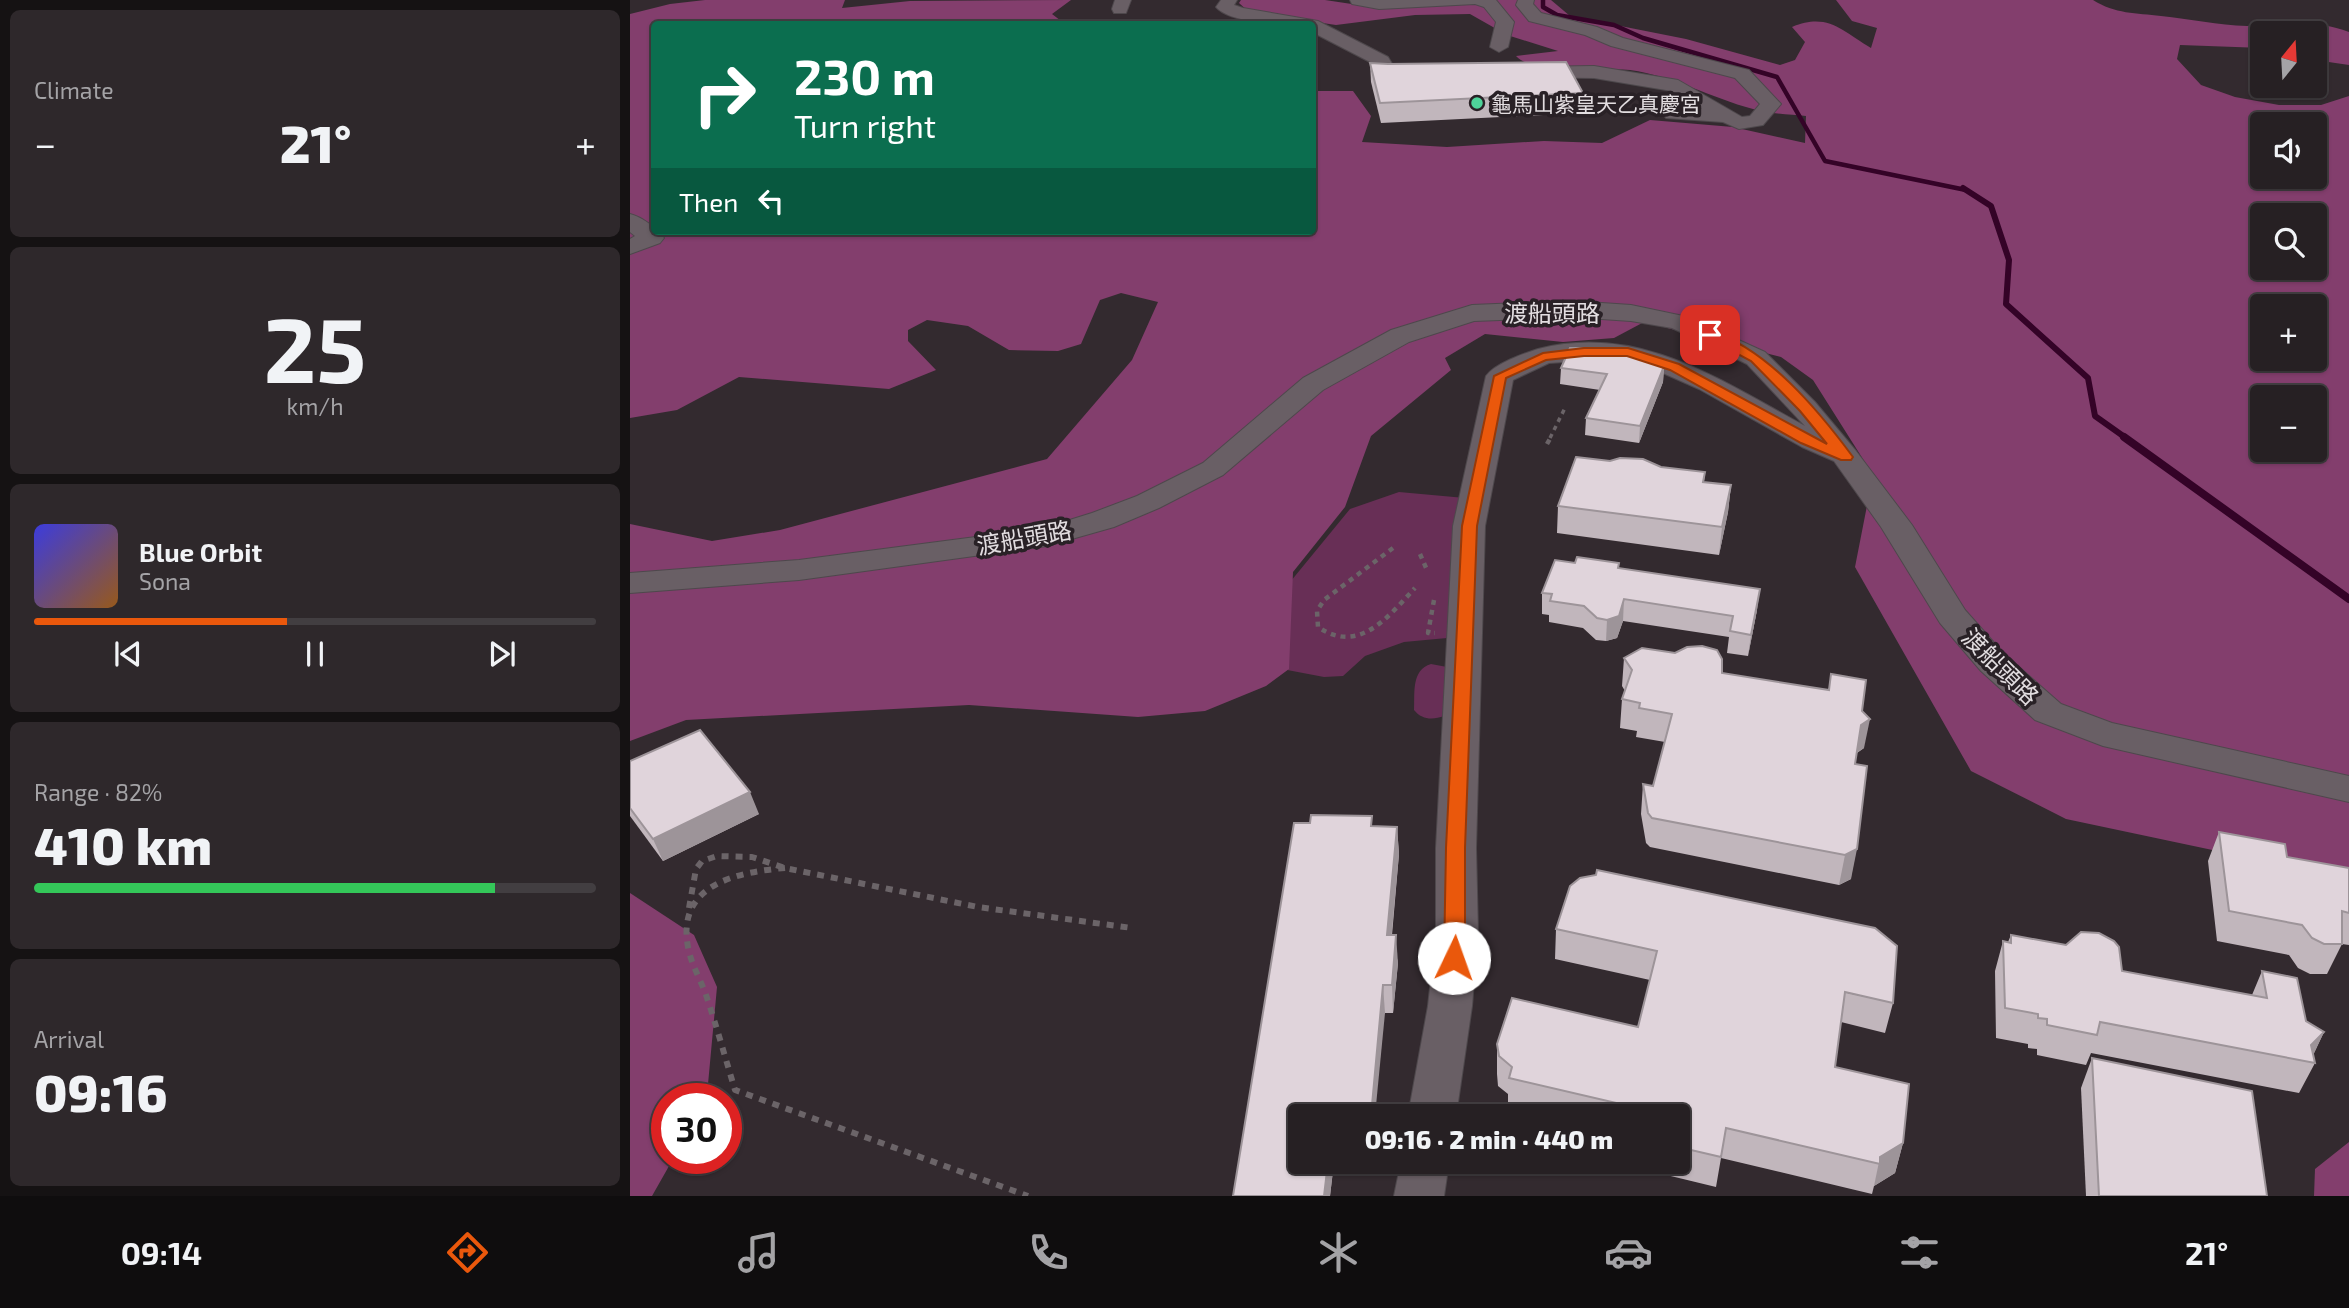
<!DOCTYPE html>
<meta charset="utf-8">
<style>
:root{--surface:#262023;--page:#2e282b;--text:#f1f3f6;--muted:#a4a3a6;--line:#423e41;--accent:#ea580c}
body{margin:0;font-family:"Exo 2","Noto Sans TC",sans-serif;background:var(--page);color:var(--text);height:100vh;display:flex;flex-direction:column;font-size:26px;white-space:nowrap}
*{box-sizing:border-box;margin:0}
p{font-size:23px;color:var(--muted)}
.icon{flex:none;width:38px;height:38px;fill:none;stroke:currentColor;stroke-width:2;stroke-linecap:round;stroke-linejoin:round}
.map{position:relative;flex:1;overflow:hidden}
.panel{display:flex;flex-direction:column;gap:10px;padding:10px;background:#151213;width:630px}
.panel>*{flex:none}
.hud{position:absolute;left:21px;top:21px;width:665px;height:214px;border-radius:7px;box-shadow:0 2px 5px #0004,0 0 0 2px var(--line);background:#0b6e4f;color:#fff;overflow:hidden}
.needle{width:46px;rotate:18deg}
.tools{position:absolute;left:1620px;top:21px;display:grid;gap:14px}
.tools a{display:grid;place-items:center;width:77px;height:77px;border-radius:7px;background:var(--surface);box-shadow:0 2px 5px #0004,0 0 0 2px var(--line);font-size:35px}
.speed{position:absolute;left:21px;top:1083px;display:flex;gap:14px;font-size:35px;font-weight:700;text-align:center}
.speed>*{display:grid;place-content:center;width:91px;height:91px;border-radius:50%;background:var(--surface);box-shadow:0 2px 5px #0004,0 0 0 2px var(--line);line-height:1}
.speed .limit{border:10px solid #d22;background:#fff;color:#111}
.pin{position:absolute;display:grid;place-items:center;width:60px;height:60px;color:#fff;margin:-30px;border-radius:14px;box-shadow:0 4px 10px #0006}
.me{position:absolute;width:77px;margin:-38px;rotate:3deg;stroke-linejoin:round;filter:drop-shadow(0 0 5px #0008)}
.turn{display:flex;align-items:center;gap:24px;height:147px;padding:0 28px;font-size:32px}
.turn .icon{width:91px;height:91px;stroke-width:2.5}
.turn b{display:block;font-size:49px;line-height:60px}
.then{display:flex;align-items:center;height:66px;padding:0 28px;background:#0003;gap:14px;font-size:26px}
.big{font-size:52px;font-weight:800;line-height:1.1}
.panel .tile{flex:1;display:flex;flex-direction:column;justify-content:center;gap:10px;min-width:0;padding:0 24px;border-radius:10px;background:var(--page)}
.panel .dial{align-items:center;gap:0}
.dial b{font-size:91px;line-height:1}
.song{display:flex;align-items:center;gap:21px}
.cover{width:84px;height:84px;border-radius:10px;background:linear-gradient(135deg,hsl(240 70% 55%),hsl(30 70% 35%))}
.played{height:7px;border-radius:4px;background:linear-gradient(90deg,var(--accent) 45%,var(--line) 45%)}
.keys{display:flex;justify-content:space-around;direction:ltr}
.heat{display:flex;justify-content:space-between;align-items:center;font-size:38px;direction:ltr}
.charge{height:10px;border-radius:5px;background:linear-gradient(90deg,#34c759 82%,var(--line) 0)}
.trip{position:absolute;left:658px;top:1104px;width:402px;height:70px;border-radius:7px;background:var(--surface);box-shadow:0 2px 5px #0004,0 0 0 2px var(--line);font-weight:800;line-height:70px;text-align:center}
.menu{display:flex;height:112px;justify-content:space-around;align-items:center;background:#0f0d0e;color:var(--muted)}
.menu .icon{width:49px;height:49px}
.menu .selected{color:var(--accent)}
.menu b{font-size:32px;color:var(--text)}
main{display:flex;flex:1;min-height:0}
.map>svg:first-child{display:block}
.green{fill:#682f56}
.forest{fill:#833e6d;fill-rule:evenodd}
.lines{fill:none;stroke-linecap:round;stroke-linejoin:round}
.stream-far2{stroke:#340327;stroke-width:4.5}
.stream-far1{stroke:#340327;stroke-width:6}
.stream{stroke:#340327;stroke-width:8}
.minor-casing{stroke:#4e484c;stroke-width:2}
.path-far2{stroke:#6b6468;stroke-width:3.5;stroke-dasharray:4.5 4.5;stroke-linecap:butt}
.path-far1{stroke:#6b6468;stroke-width:4.5;stroke-dasharray:5 5;stroke-linecap:butt}
.path{stroke:#6b6468;stroke-width:6;stroke-dasharray:7 7;stroke-linecap:butt}
.minor{fill:#695f65;fill-rule:evenodd}
.wall{fill:#c1b6bc}
.shaded-wall{fill:#9d9499}
.building{fill:#e0d4db;stroke:#9d9499;stroke-width:2}
.route{fill:#ea580c;stroke:#983908;stroke-width:2}
.poi-dot{fill:#4ed399;stroke:#292126;stroke-width:2.5}
.labels{text-anchor:middle;dominant-baseline:central;stroke-width:7;stroke-linejoin:round;paint-order:stroke}
.far-poi-label{font-size:21px;fill:#e2dde0;stroke:#292126;text-anchor:start}
.street-label{font-size:24px;fill:#e2dde0;stroke:#292126}
</style>
<main>
<section class="panel">
<div class="tile"><p>Climate</p>
<div class="heat"><a>−</a><b class="big">21°</b><a>+</a></div>
</div>
<div class="tile dial"><b>25</b><p>km/h</p></div>
<div class="tile">
<div class="song"><i class="cover"></i><div><b>Blue Orbit</b><p>Sona</p></div></div>
<div class="played"></div>
<div class="keys"><svg class="icon" aria-label="previous" viewBox="0 0 24 24"><path d="M18 5L8 12l10 7zM5 5v14"/></svg><svg class="icon" aria-label="pause" viewBox="0 0 24 24"><path d="M8 5v14M16 5v14"/></svg><svg class="icon" aria-label="next" viewBox="0 0 24 24"><path d="M6 5l10 7-10 7zM19 5v14"/></svg></div>
</div>
<div class="tile"><p>Range · 82%</p><b class="big">410 km</b><div class="charge"></div></div>
<div class="tile"><p>Arrival</p><b class="big">09:16</b></div>
</section>
<div class="map">
<svg width="1719" height="1196" viewBox="0 0 1719 1196">
<rect width="100%" height="100%" fill="#332a2f"/>
<g class="green">
<path d="M769 492 835 498 817 638 774 642 735 656 713 676 694 677 652 669 647 598 720 509Z"/>
<path d="M801 664 817 667 814 716C803 720 792 720 784 710 785 693 781 670 801 664Z"/>
</g>
<g class="forest">
<path d="M75 0H215L212 8 280 1 441 0 422 14 435 24H24V231H682L683 91H723L741 116 732 142 817 147 914 141 972 143 1020 120 1103 127 1175 143 1176 116C1159 114 1139 114 1123 109 1081 98 1044 76 1000 70 972 67 906 77 886 56L928 51 877 35 840 14 785 15 706 25 619 12 609 3 611 0H695L735 6 799 0H921L940 16 1056 39 1150 65 1165 60 1175 42 1162 27C1198 12 1212 31 1241 48L1247 28 1222 21 1206 0H1463C1485 14 1506 13 1531 16 1560 19 1588 25 1617 26 1655 26 1682 18 1719 32V65L1685 60V33H1633V48L1550 45 1547 59 1571 85 1605 97 1649 105H1691L1719 96V879L1436 819 1341 771 1225 567 1243 475 1183 380 1151 357 1014 322 984 338 933 342 855 334 815 358 821 370 741 436 715 507 663 572 659 669 636 686 575 711 508 717 339 705 56 720 0 741V524L82 541 150 530 417 459 502 360 528 302 491 293 470 300 451 344 428 351 379 350 338 326 297 320 278 330V341L306 370 259 389 109 377 47 410 0 418V14L40 4ZM1633 124H1685V177H1633ZM1633 215H1685V268H1633ZM1633 306H1685V359H1633ZM1633 397H1685V450H1633Z"/>
<path d="M0 893 64 935 87 987 77 1095 75 1099H37V1158L43 1159 22 1196H0Z"/>
<path d="M1719 1142V1196H1684L1685 1169Z"/>
</g>
<g class="lines">
<path class="stream-far2" d="M913 0V7L927 15 984 25 1013 38 1147 77 1195 161 1336 190"/>
<path class="stream-far1" d="M1333 188 1361 206 1379 260 1376 304 1458 378 1465 416 1496 438"/>
<path class="stream" d="M1494 437 1719 599"/>
<g class="minor-casing">
<g id="minor">
<path d="M485 0H501L496 13H484L482 9Z"/>
<path d="M591 0H607L604 5 613 8 688 21 758 57 765 69H792L801 75 792 81 752 79 744 64 682 32V24C659 24 602 25 586 7Z"/>
<path d="M720 0H866L884 22 878 47 869 52 860 47 866 22 854 7 845 4 749 9 722 4Z"/>
<path d="M888 0H904L903 4 911 13 967 27 993 38 1119 70 1151 104 1133 125 1109 129 1093 122 1036 118 1033 114 1036 110 1072 109 1042 91 964 78 891 77 889 73 898 67 964 66 1048 80 1112 117 1120 116 1130 104 1105 78 981 46 955 35 899 21 886 5Z"/>
<path d="M0 214C12 217 28 229 34 238L30 243 0 254V239L5 236 0 232Z"/>
<path d="M942 301 1001 305 1058 317 1135 352 1185 402 1226 451 1282 525 1335 610 1375 655 1431 704 1482 723 1719 776V802L1473 746 1405 720 1351 671 1310 623 1251 527 1204 461 1172 447 1069 389 1017 366 980 359 919 363 883 380 855 526 846 848 848 933 842 1006 826 1116H778L798 1006 806 933V848L823 526 856 376C866 363 893 354 908 349 1009 323 1090 380 1175 426L1117 364 1042 328 1001 321 942 317 844 321 779 342 693 390 593 475 529 508 484 527 417 546 169 580 0 593V573L169 560 414 528 462 513 507 496 573 463 673 378 761 330 842 305Z"/>
<path d="M771 1162H819L814 1196H764Z"/>
</g>
</g>
<path class="path-far2" d="M920 438 935 408"/>
<g class="path-far1">
<path d="M917 444 921 437"/>
<path d="M763 548 694 600 687 611 688 627C729 655 758 617 785 588"/>
<path d="M790 554 797 570"/>
<path d="M804 600 798 633H805"/>
</g>
<g class="path">
<path d="M155 868C108 872 46 884 58 947 61 963 69 977 75 992 86 1024 95 1057 105 1090L398 1196"/>
<path d="M59 908 66 869 72 861 87 856 122 857 155 868 348 907 502 928"/>
</g>
<use href="#minor" class="minor"/>
</g>
<g class="wall">
<path d="M740 63 758 64 953 93 952 113 751 123 741 82Z"/>
<path d="M1028 358V362L1034 366 1033 382 1009 443 955 435 956 418 970 390 930 384 931 368Z"/>
<path d="M1031 467 1075 472 1074 482 1101 485 1098 512 1089 555 927 533 928 506Z"/>
<path d="M989 568 1127 610 1118 656 1097 653 1099 637 993 621 987 638 976 641 966 640 953 628 919 622V615L912 614V593Z"/>
<path d="M994 658 1092 673 1232 711 1234 748 1227 753 1225 764 1221 879 1209 885 1020 847 1016 843 1011 814 1013 784 1023 786 1035 742 1006 737 1007 731 990 728 992 699 995 691 992 686Z"/>
<path d="M0 761 129 814 33 861 0 816Z"/>
<path d="M743 826 767 827 769 854 762 935 768 963 763 1013H755L670 1116 704 1162 700 1196H603Z"/>
<path d="M1589 832 1657 857 1719 868V945L1712 944 1697 974H1680L1668 968 1659 955 1587 941 1578 861Z"/>
<path d="M926 929 1263 1003 1255 1033 1211 1022 1205 1067 1273 1143 1265 1173 1244 1186 1242 1194 1091 1158 1086 1187 1016 1170 1017 1162H1048V1116H915L878 1108V1094L868 1086 867 1074V1044L1008 1027 1020 980 925 959Z"/>
<path d="M1381 935 1492 971 1622 995 1632 971 1676 1021 1694 1032 1683 1055 1685 1063 1669 1093 1461 1053 1456 1065 1407 1055V1049L1398 1048V1044L1366 1038 1365 971 1373 941 1378 942Z"/>
<path d="M1462 1058 1637 1196H1456L1451 1088Z"/>
</g>
<g class="shaded-wall">
<path d="M1034 366 1033 382 1009 443 1010 426Z"/>
<path d="M1101 485 1098 512 1089 555 1092 527Z"/>
<path d="M1130 589 1127 610 1118 656 1121 635Z"/>
<path d="M994 599 993 621 987 638 976 641 977 620Z"/>
<path d="M1240 719 1234 748 1225 754 1231 725Z"/>
<path d="M120 792 129 814 33 861 23 839Z"/>
<path d="M767 827 769 854 759 963 757 935Z"/>
<path d="M1227 849 1221 879 1209 885 1215 855Z"/>
<path d="M766 935 768 963 763 1013 762 985Z"/>
<path d="M753 985 755 1013 745 1116H741Z"/>
<path d="M1694 1032 1680 1062 1681 1045Z"/>
<path d="M1273 1143 1265 1173 1244 1186 1250 1157Z"/>
<path d="M698 1162H704L700 1196H694Z"/>
</g>
<g class="building">
<path d="M936 62 953 93 750 103 740 63 758 64Z"/>
<path d="M940 348H947L1028 358 1026 362 1034 366 1010 426 956 418 977 374 931 368Z"/>
<path d="M946 457 980 461 990 458 1013 459 1031 467 1075 472 1073 482 1101 485 1092 527 928 506Z"/>
<path d="M947 557 989 563 988 568 1130 589 1121 635 1100 631 1103 616 994 599 989 616 977 620 967 618 954 606 920 601 922 594 912 593 925 560 945 563Z"/>
<path d="M1072 646 1087 650 1092 659V673L1199 690 1201 674 1236 680 1232 711 1240 719 1231 725 1225 764 1237 766 1227 849 1215 855 1022 818 1018 813 1013 784 1023 786 1042 714 1009 708 1010 703 992 699 1002 670 994 658 1012 648 1045 653 1057 647Z"/>
<path d="M70 730 120 792 23 839 0 808V761Z"/>
<path d="M681 815 742 816 741 826 767 827 757 935H766L762 985H753L741 1116H670V1162H698L694 1196H603L664 823H680Z"/>
<path d="M1589 832 1655 844 1657 857 1719 868V913L1712 911V944H1694L1682 938 1672 925 1599 911Z"/>
<path d="M967 870 1245 928 1267 946 1263 1003 1215 992 1205 1067 1279 1084 1273 1143 1250 1157V1164L1096 1128 1091 1157 1048 1147V1116H1024L1025 1112 879 1078 882 1067 869 1056 867 1044 882 998 1008 1027 1027 951 926 929 940 886 950 878 966 875Z"/>
<path d="M1451 932 1469 933 1484 941 1489 947 1492 971 1637 998 1632 971 1667 978 1676 1021 1694 1032 1681 1045 1685 1063 1470 1022 1467 1035 1417 1025V1019L1408 1018V1014L1375 1008 1373 941 1381 943V935L1436 945Z"/>
<path d="M1462 1058 1622 1091 1637 1196H1469Z"/>
</g>
<path class="route" d="M1080 331C1137 348 1189 411 1223 457L1221 460H1211L1171 443 1040 370 997 356H954L916 360 876 378 847 526 835 848V958L832 963 824 966 817 963 814 958 816 848 832 526 864 376 913 353 954 348H998L1049 364 1197 444 1170 411 1121 361 1076 337 1074 335Z"/>
<circle class="poi-dot" cx="847" cy="103" r="7"/>
<g class="labels">
<g class="far-poi-label">
<text x="861" y="103">龜馬山紫皇天乙真慶宮</text>
</g>
<g class="street-label">
<text x="922" y="312">渡船頭路</text>
<text transform="translate(394 537) rotate(-10)">渡船頭路</text>
<text transform="translate(1371 666) rotate(45)">渡船頭路</text>
</g>
</g>
</svg>
<div class="tools">
<a><svg class="needle" viewBox="-14 -14 28 28"><path d="M0-13l5 13h-10z" fill="#e53935"/><path d="M0 13l5-13h-10z" fill="#a4a3a6"/></svg></a>
<a><svg class="icon" aria-label="sound" viewBox="0 0 24 24"><path d="M4 9h4l5-4v14l-5-4H4zM17 9q2 3 0 6"/></svg></a>
<a><svg class="icon" aria-label="search" viewBox="0 0 24 24"><circle cx="10" cy="10" r="6"/><path d="M15 15l6 6"/></svg></a>
<a>+</a>
<a>−</a>
</div>
<div class="speed"><div class="limit">30</div></div>
<div class="pin" style="left:1080px;top:335px;background:#d93025"><svg class="icon" aria-label="arrive" viewBox="0 0 24 24"><path d="M6 21V4h12l-3 4 3 4H6"/></svg></div>
<svg class="me" style="left:824px;top:958px" viewBox="-20 -20 40 40"><circle r="19" fill="#fff"/><path d="M0-13L10 11 0 6-10 11z" fill="#ea580c"/></svg>
<div class="trip">09:16 · 2 min · 440 m</div>
<div class="hud">
<div class="turn"><svg class="icon" aria-label="right" viewBox="0 0 24 24"><path d="M7 20v-9h11M14 6l5 5-5 5"/></svg><div><b>230 m</b>Turn right</div></div>
<div class="then">Then<svg class="icon" aria-label="left" viewBox="0 0 24 24"><path d="M17 20v-9H6M10 6l-5 5 5 5"/></svg></div>
</div>
</div>
</main>
<nav class="menu">
<b>09:14</b>
<svg class="icon selected" aria-label="directions" viewBox="0 0 24 24"><path d="M12 3l9 9-9 9-9-9zM9 14v-3h6M13 9l2 2-2 2"/></svg>
<svg class="icon" aria-label="music" viewBox="0 0 24 24"><path d="M9 18V5l10-2v13"/><circle cx="6" cy="18" r="3"/><circle cx="16" cy="16" r="3"/></svg>
<svg class="icon" aria-label="phone" viewBox="0 0 24 24"><path d="M5 4h4l2 5-3 2q2 4 5 5l2-3 5 2v4C11 20 4 13 5 4z"/></svg>
<svg class="icon" aria-label="climate" viewBox="0 0 24 24"><path d="M12 3v18M4 7l16 10M4 17L20 7"/></svg>
<svg class="icon" aria-label="car" viewBox="0 0 24 24"><path d="M5 17H2v-5l4-1 3-4h7l3 4 3 1v5h-3M9 17h6M6 11h13"/><circle cx="7" cy="17" r="2"/><circle cx="17" cy="17" r="2"/></svg>
<svg class="icon" aria-label="filters" viewBox="0 0 24 24"><path d="M4 7h16M4 17h16"/><circle cx="9" cy="7" r="2"/><circle cx="15" cy="17" r="2"/></svg>
<b>21°</b>
</nav>
